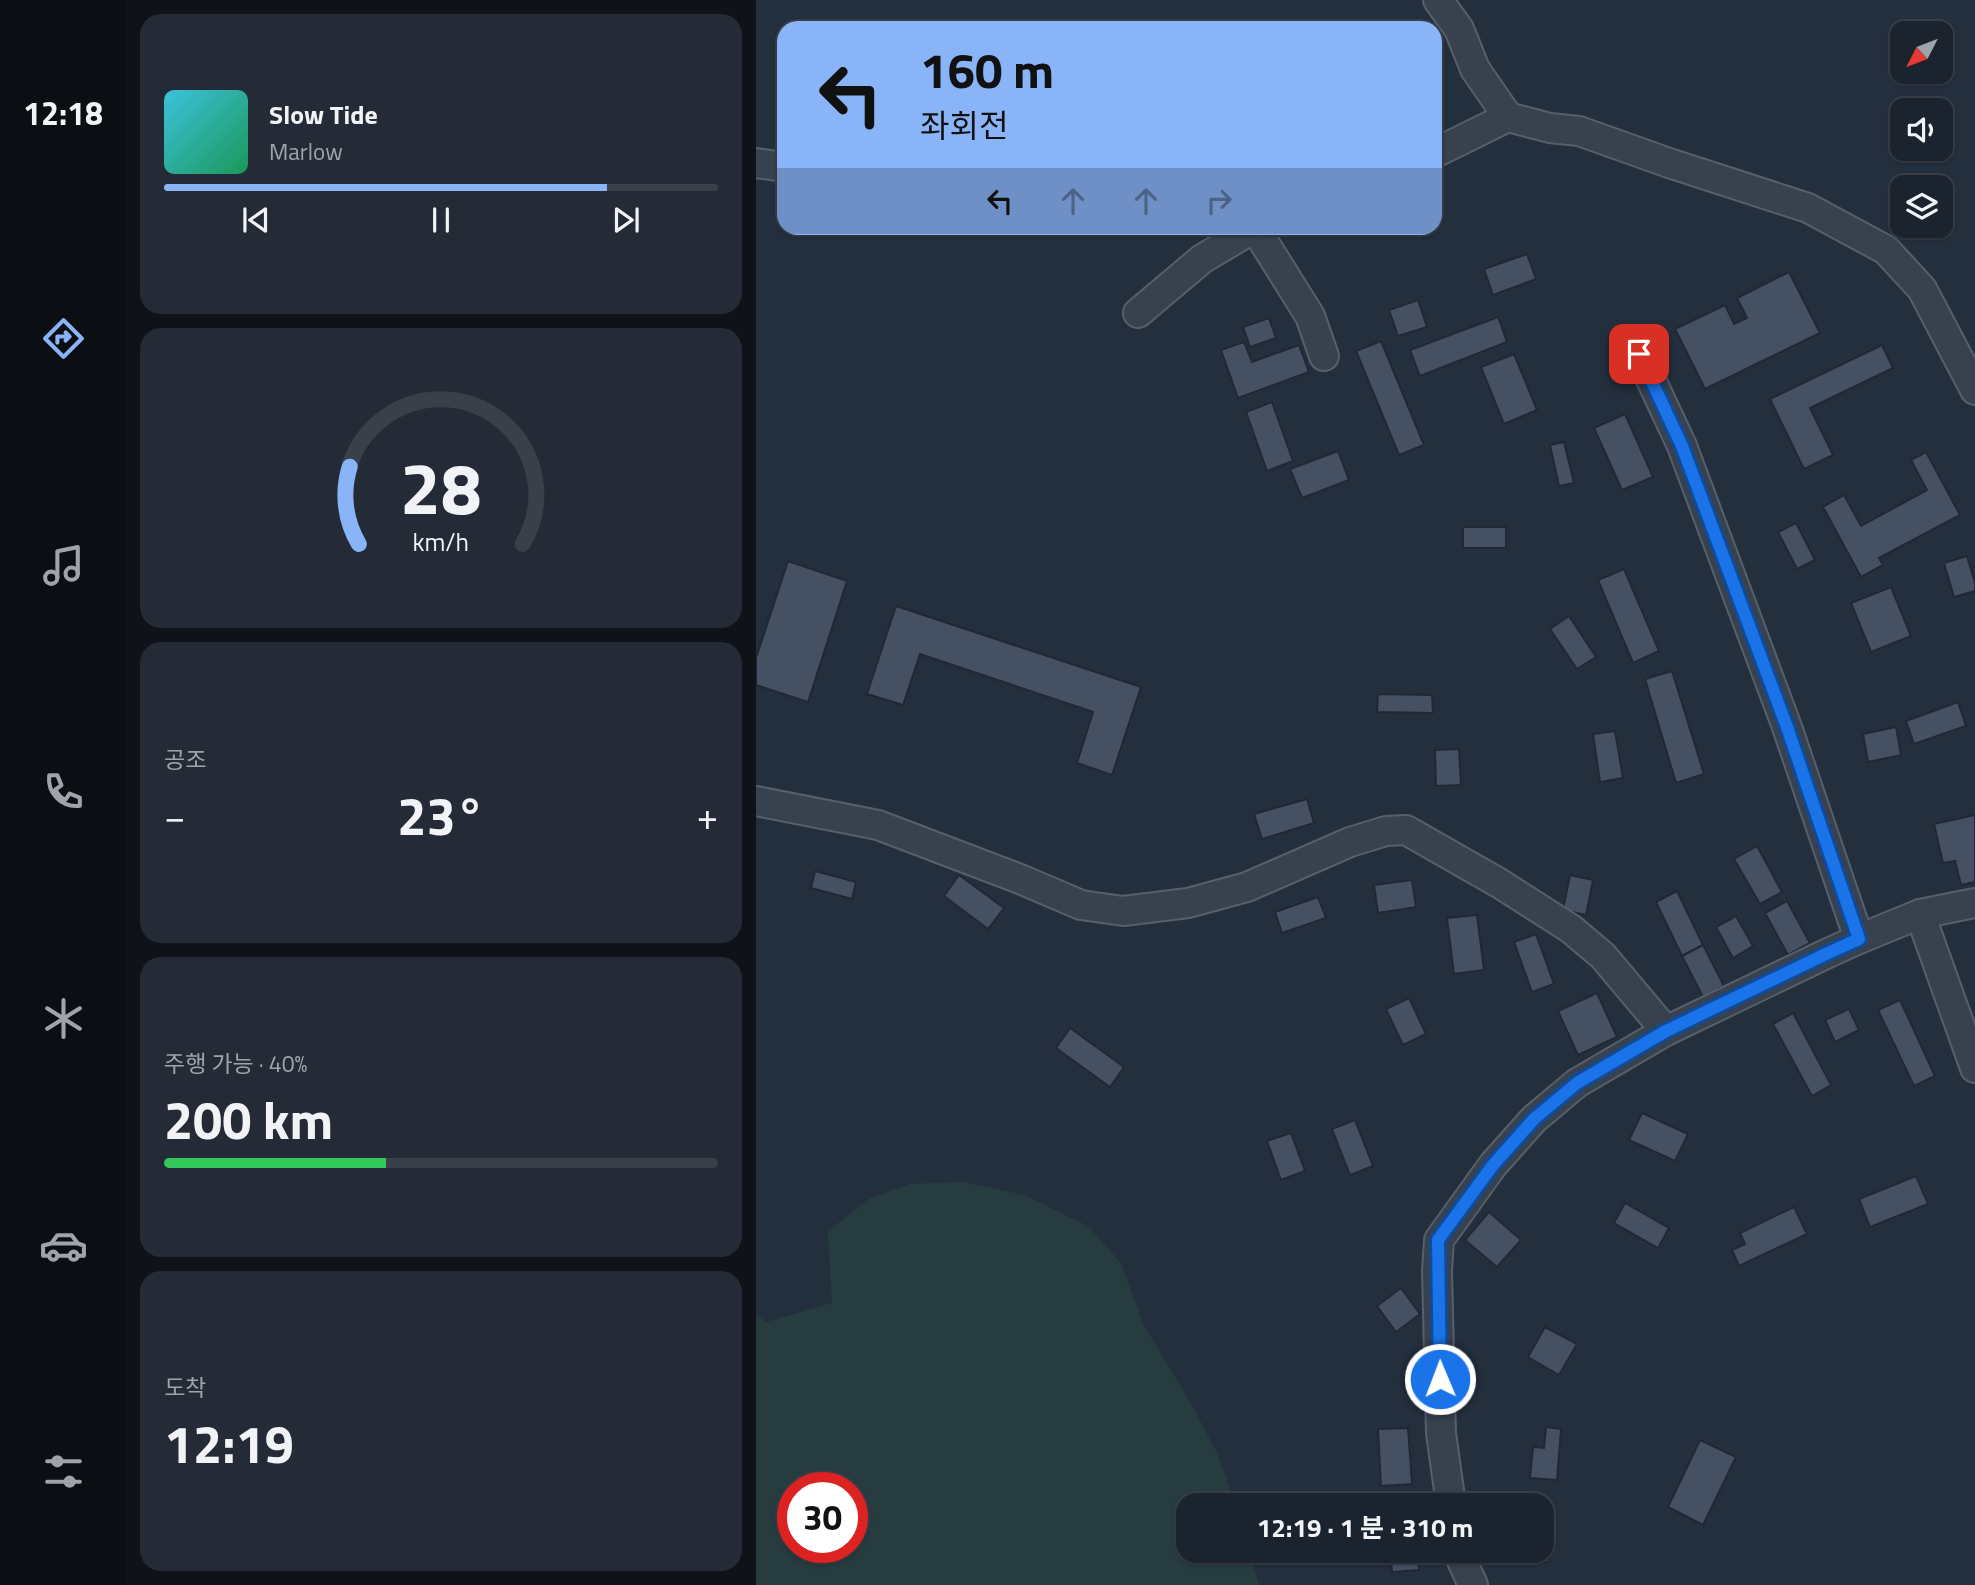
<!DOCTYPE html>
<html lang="ko">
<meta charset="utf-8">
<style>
:root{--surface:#1b232e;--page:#242b36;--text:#f1f3f6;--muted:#a0a4aa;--line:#39404a;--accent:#8ab4f8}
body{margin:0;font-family:"Titillium Web","Noto Sans KR",sans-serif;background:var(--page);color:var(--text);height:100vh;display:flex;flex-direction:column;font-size:26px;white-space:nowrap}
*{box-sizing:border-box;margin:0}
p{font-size:23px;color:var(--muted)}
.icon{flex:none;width:38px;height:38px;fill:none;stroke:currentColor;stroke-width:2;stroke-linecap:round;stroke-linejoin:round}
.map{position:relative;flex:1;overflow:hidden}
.drawer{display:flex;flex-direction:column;gap:14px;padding:14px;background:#0f1319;width:630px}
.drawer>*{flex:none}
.hud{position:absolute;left:21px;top:21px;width:665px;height:214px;border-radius:21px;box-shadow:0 2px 5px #0004,0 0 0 2px var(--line);background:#8ab4f8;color:#111;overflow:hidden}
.needle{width:46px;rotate:228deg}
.controls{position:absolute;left:1134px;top:21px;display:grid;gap:14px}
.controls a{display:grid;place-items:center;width:63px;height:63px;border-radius:14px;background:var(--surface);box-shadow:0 2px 5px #0004,0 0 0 2px var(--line);font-size:35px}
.speed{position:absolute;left:21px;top:1472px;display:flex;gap:14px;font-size:35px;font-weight:700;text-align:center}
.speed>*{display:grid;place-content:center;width:91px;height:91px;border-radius:50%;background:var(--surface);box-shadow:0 2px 5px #0004,0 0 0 2px var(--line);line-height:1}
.speed .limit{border:10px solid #d22;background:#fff;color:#111}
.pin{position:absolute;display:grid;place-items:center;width:60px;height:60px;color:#fff;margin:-30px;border-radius:14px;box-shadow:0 4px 10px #0006}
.me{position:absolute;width:77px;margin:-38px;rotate:359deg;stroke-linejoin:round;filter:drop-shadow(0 0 5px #0008)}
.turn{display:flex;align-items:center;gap:24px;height:147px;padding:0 28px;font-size:32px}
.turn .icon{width:91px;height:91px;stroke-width:2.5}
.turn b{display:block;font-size:49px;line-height:60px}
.lanes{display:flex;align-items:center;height:66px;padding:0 28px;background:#0003;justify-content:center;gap:35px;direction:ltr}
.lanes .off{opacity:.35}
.big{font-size:52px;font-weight:700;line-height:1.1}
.drawer .widget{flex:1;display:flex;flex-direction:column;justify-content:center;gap:10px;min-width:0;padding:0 24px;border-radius:21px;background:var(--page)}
.drawer .dial{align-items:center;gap:0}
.dial svg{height:182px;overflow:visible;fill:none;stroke:var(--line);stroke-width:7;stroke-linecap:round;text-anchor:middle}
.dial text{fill:var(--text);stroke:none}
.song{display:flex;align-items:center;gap:21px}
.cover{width:84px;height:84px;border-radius:10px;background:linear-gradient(135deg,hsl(190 70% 55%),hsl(150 70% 35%))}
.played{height:7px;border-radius:4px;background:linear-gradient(90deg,var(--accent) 80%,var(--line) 80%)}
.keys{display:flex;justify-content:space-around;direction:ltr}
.heat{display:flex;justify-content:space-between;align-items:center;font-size:38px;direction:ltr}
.charge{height:10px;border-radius:5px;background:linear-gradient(90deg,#34c759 40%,var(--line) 0)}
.trip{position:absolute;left:420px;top:1493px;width:378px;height:70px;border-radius:21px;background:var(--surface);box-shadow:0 2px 5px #0004,0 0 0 2px var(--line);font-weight:700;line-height:70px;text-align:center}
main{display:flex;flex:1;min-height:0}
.tabs{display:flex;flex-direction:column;width:126px;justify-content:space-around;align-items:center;background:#0b0e12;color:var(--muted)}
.tabs .icon{width:49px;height:49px}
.tabs .current{color:var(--accent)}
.tabs b{font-size:32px;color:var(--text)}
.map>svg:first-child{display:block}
.green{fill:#263c3f;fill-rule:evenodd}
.building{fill:#455162;stroke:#1f2835;stroke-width:2}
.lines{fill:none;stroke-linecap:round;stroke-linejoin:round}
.minor-casing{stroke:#565f6c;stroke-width:32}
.minor{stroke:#38414e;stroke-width:28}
.route-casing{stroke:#114b97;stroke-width:18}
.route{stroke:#1a73e8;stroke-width:12}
</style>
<main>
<nav class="tabs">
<b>12:18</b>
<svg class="icon current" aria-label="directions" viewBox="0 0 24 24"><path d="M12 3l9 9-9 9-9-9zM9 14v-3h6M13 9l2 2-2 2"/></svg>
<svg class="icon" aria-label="music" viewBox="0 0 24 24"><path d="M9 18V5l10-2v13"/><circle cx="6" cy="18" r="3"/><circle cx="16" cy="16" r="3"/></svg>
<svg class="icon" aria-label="phone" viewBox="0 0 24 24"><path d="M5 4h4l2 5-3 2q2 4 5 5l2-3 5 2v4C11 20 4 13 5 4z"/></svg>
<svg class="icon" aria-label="climate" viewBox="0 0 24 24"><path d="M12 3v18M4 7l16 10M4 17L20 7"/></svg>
<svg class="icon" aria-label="car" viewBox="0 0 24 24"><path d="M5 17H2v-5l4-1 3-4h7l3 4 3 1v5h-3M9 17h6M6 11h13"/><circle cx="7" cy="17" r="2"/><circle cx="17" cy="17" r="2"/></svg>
<svg class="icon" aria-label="filters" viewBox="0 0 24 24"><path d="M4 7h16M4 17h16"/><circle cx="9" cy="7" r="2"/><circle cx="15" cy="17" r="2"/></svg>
</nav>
<section class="drawer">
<div class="widget">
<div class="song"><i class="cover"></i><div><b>Slow Tide</b><p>Marlow</p></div></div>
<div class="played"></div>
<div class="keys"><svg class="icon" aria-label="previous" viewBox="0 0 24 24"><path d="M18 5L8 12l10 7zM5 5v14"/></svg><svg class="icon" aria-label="pause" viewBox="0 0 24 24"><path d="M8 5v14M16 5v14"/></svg><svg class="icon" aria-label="next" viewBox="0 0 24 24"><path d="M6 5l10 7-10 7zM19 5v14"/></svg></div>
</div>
<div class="widget dial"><svg viewBox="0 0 100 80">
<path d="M14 69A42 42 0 1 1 86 69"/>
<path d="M14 69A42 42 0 0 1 10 35" stroke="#8ab4f8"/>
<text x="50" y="56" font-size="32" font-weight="700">28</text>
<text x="50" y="72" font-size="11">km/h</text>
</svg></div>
<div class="widget"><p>공조</p>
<div class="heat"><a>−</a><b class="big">23°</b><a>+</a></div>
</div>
<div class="widget"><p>주행 가능 · 40%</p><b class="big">200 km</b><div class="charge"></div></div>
<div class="widget"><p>도착</p><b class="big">12:19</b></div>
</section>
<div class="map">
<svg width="1219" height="1585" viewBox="0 0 1219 1585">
<rect width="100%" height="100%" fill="#242f3e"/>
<path class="green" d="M209 1182 268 1195 332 1226 365 1263 387 1323 436 1405 461 1453 480 1505H432V1550L494 1551 503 1585H0V1314L10 1322 76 1303 72 1231 113 1199 153 1184ZM37 1488H96V1547H37Z"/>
<g class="building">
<path d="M771 254 780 279 737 295 728 269Z"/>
<path d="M1033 272 1064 333 949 389 919 329 969 305 978 324 991 318 981 298Z"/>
<path d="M662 300 671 327 642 336 633 310Z"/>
<path d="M742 317 751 342 664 376 654 350Z"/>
<path d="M513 318 520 338 494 347 487 327Z"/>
<path d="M625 341 668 445 643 455 600 351Z"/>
<path d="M488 342 496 362 543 345 553 372 482 398 465 350Z"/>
<path d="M1126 345 1137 368 1054 408 1077 455 1048 469 1014 399Z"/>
<path d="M758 354 781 410 748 424 725 367Z"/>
<path d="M516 402 537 461 511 471 490 412Z"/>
<path d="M869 414 897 477 866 490 838 428Z"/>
<path d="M808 442 818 483 803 486 794 445Z"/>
<path d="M582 451 593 480 546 498 534 469Z"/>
<path d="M1170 452 1204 515 1123 558 1127 565 1105 577 1067 507 1088 495 1105 526 1171 490 1155 460Z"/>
<path d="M1040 523 1059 560 1041 569 1022 532Z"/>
<rect x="707" y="527" width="43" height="21"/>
<path d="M1211 556 1219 583V591L1198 597 1188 563Z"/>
<path d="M32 561 91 581 52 702 0 685V658Z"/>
<path d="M868 569 903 651 877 663 842 580Z"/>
<path d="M1135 587 1155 636 1115 652 1095 603Z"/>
<path d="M140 606 385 687 356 775 321 763 337 712 164 654 147 705 111 694Z"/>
<path d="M813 616 840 657 821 669 794 629Z"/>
<path d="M916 671 948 774 920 783 889 679Z"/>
<path d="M622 694 676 695 677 713 621 712Z"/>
<path d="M1202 702 1210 726 1158 744 1150 721Z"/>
<path d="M1140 727 1145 755 1112 762 1107 734Z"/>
<path d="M859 731 867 778 844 782 837 734Z"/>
<path d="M703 749 705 785 680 786 679 750Z"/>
<path d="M551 799 558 823 506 839 498 814Z"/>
<path d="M1219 815V882L1205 885 1199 861 1187 863 1178 824Z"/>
<path d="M1001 846 1026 892 1004 904 978 859Z"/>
<path d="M59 871 100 882 96 899 55 888Z"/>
<path d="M203 875 248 908 232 929 188 896Z"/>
<path d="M814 875 837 880 830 915 807 910Z"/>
<path d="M656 880 660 907 622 913 618 885Z"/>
<path d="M921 891 947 945 926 956 900 902Z"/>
<path d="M562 897 570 918 526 933 519 912Z"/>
<path d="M1031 901 1054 943 1032 955 1009 913Z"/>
<path d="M721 915 728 970 698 974 691 918Z"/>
<path d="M980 916 997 946 977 958 960 927Z"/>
<path d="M780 934 798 984 776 992 758 942Z"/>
<path d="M947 945 968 986 947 997 926 956Z"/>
<path d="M841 993 861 1037 822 1055 802 1011Z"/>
<path d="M653 998 670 1034 647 1045 630 1009Z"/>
<path d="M1144 1000 1179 1076 1158 1086 1122 1010Z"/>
<path d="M1093 1009 1103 1030 1079 1042 1069 1020Z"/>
<path d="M1037 1013 1075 1085 1056 1096 1017 1024Z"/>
<path d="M314 1028 368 1067 354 1087 300 1048Z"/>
<path d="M886 1113 932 1134 919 1161 873 1140Z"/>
<path d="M599 1120 617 1166 594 1175 576 1129Z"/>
<path d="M535 1133 549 1171 525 1180 511 1141Z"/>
<path d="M1160 1176 1172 1204 1114 1227 1103 1199Z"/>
<path d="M869 1203 913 1228 902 1248 858 1223Z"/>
<path d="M1038 1207 1051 1234 983 1266 976 1250 989 1244 984 1233Z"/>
<path d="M733 1212 765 1240 741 1267 709 1240Z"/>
<path d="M645 1288 664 1314 640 1332 621 1306Z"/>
<path d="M789 1327 821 1344 803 1375 772 1357Z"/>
<path d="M790 1427 805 1429 801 1480 774 1478 777 1447 788 1448Z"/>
<path d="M652 1428 656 1484 625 1486 622 1429Z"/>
<path d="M944 1440 980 1457 947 1525 912 1507Z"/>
<path d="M786 1511 797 1512 793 1562 764 1560V1550H786Z"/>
<path d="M634 1550H661L663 1570 636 1572Z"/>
</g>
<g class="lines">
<g class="minor-casing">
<g id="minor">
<path d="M682 0 703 29 719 69 752 117 794 128 823 131 913 163 1052 208 1130 250 1166 289 1219 390"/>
<path d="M679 153 752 117"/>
<path d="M0 163 28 167"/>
<path d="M499 228 554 316 568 356"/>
<path d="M382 313 446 259 498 228"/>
<path d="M883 354 926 446 1031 727 1103 939"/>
<path d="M0 801 122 825 264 879 325 905 367 911 432 903 491 887 594 842 630 831 650 830 743 883 815 929 847 956 910 1031"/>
<path d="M1164 914 1219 1068"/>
<path d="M695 1505 685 1433 681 1271 683 1240 737 1165 778 1119 821 1083 910 1031 1072 953 1103 939 1164 914 1219 903"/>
<path d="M701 1550 717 1585"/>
</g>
</g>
<use href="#minor" class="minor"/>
</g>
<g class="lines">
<g class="route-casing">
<path id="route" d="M684 1379 682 1240 737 1165 778 1119 821 1083 910 1031 1072 953 1103 939 1031 727 926 446 883 354"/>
</g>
<use href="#route" class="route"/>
</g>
</svg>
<div class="controls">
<a><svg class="needle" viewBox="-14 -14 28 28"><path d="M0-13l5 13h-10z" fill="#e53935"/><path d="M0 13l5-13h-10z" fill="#a0a4aa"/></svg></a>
<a><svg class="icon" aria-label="sound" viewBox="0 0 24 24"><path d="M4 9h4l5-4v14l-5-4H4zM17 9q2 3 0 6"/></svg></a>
<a><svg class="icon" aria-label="layers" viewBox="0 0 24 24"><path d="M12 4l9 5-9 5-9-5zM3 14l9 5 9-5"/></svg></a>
</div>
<div class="speed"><div class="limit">30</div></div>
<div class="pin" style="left:883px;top:354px;background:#d93025"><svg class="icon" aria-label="arrive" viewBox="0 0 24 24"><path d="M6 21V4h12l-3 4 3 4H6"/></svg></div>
<svg class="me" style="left:684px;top:1379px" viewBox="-20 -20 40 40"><circle r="17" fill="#1a73e8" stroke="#fff" stroke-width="3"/><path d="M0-11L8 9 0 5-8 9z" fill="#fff"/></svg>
<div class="trip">12:19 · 1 분 · 310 m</div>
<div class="hud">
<div class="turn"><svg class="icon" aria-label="left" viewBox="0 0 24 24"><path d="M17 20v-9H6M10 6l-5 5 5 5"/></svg><div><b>160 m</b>좌회전</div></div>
<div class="lanes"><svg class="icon" aria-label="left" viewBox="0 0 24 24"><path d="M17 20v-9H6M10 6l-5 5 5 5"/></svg><svg class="icon off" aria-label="ahead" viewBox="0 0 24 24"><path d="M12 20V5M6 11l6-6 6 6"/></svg><svg class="icon off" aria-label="ahead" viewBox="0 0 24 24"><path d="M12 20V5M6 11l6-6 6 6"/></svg><svg class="icon off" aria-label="right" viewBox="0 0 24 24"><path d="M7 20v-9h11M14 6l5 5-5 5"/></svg></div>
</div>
</div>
</main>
